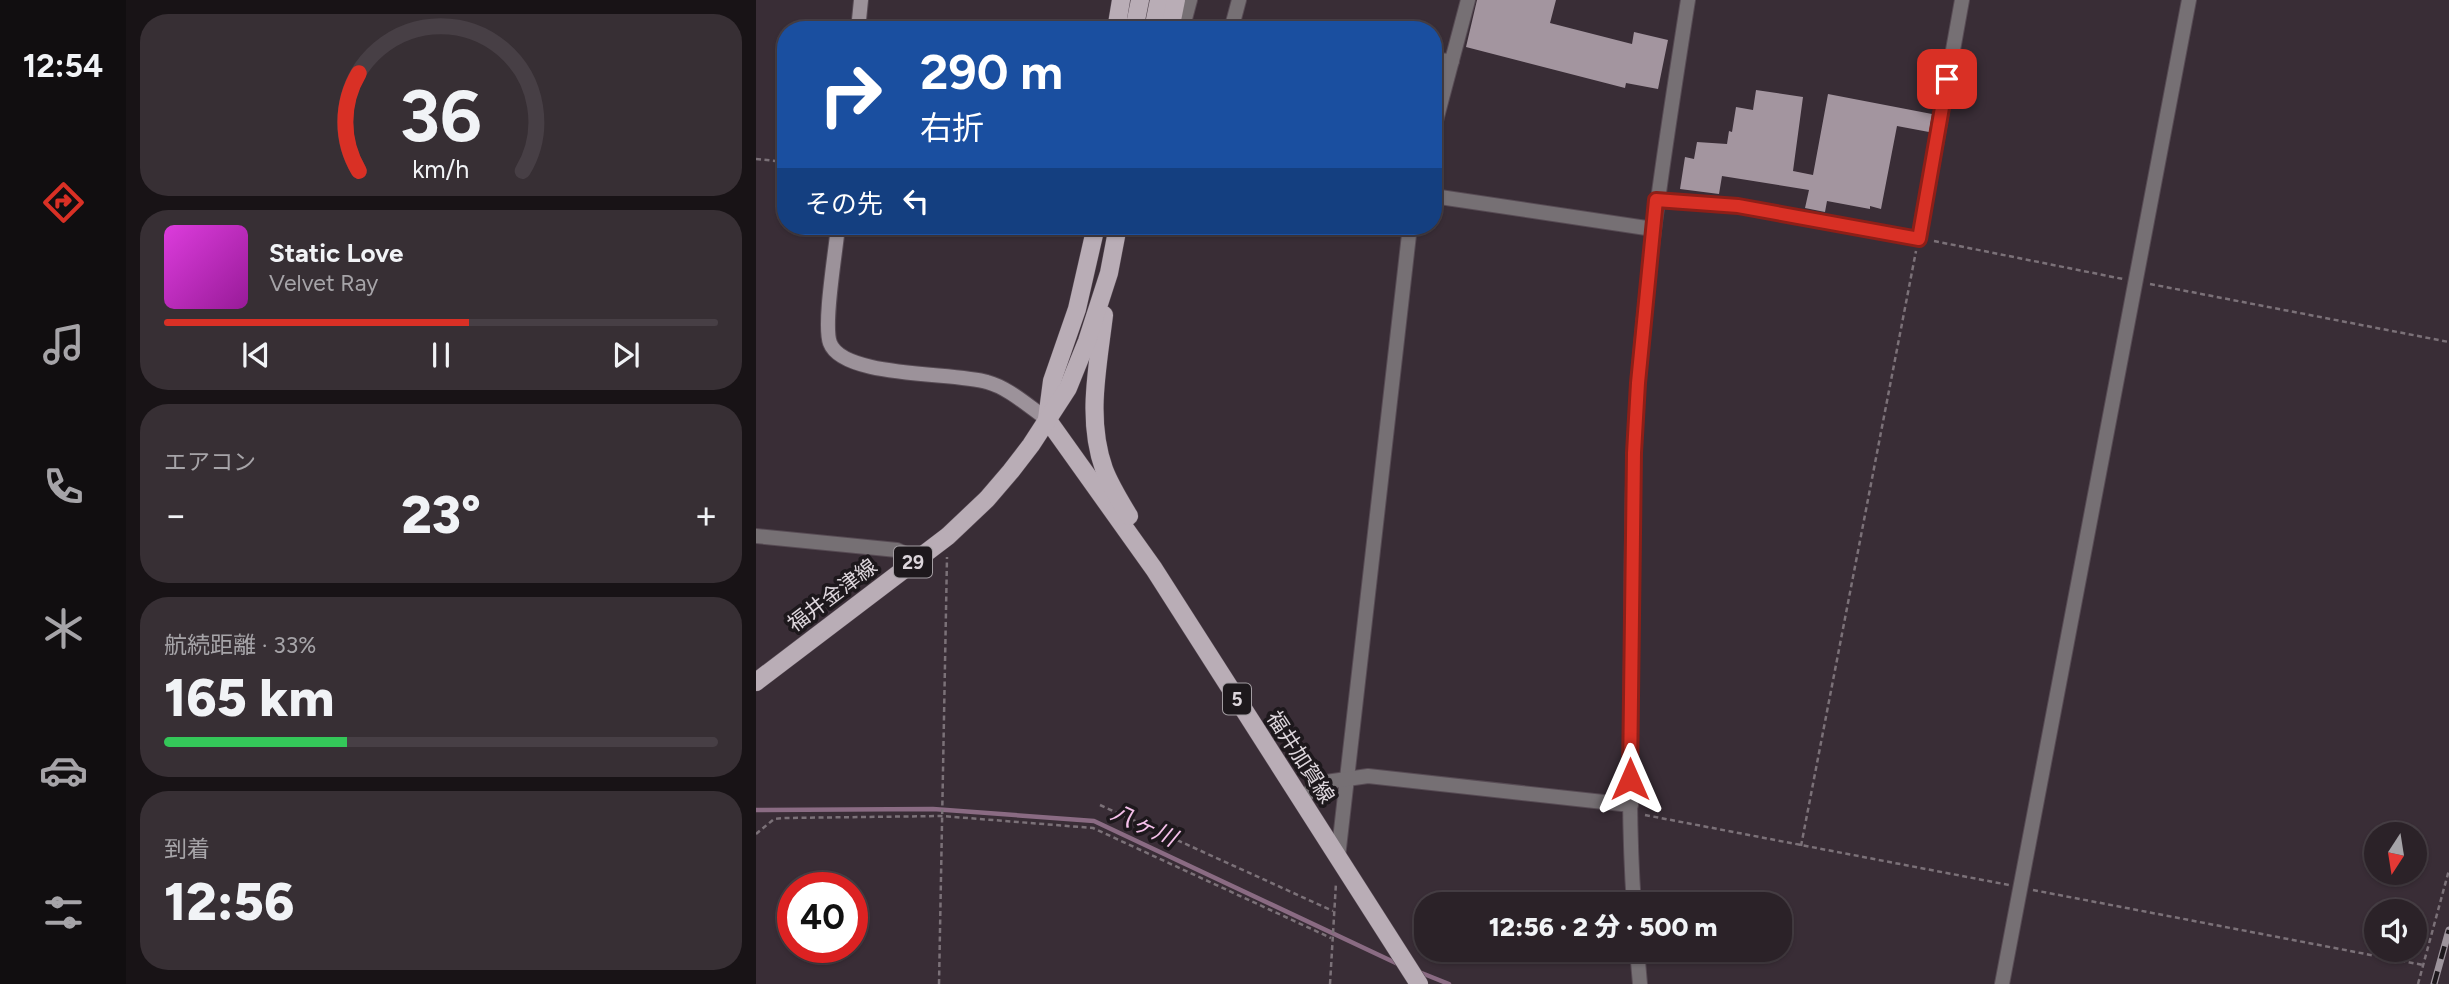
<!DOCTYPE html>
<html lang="ja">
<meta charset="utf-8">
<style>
:root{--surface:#2b2228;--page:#372f34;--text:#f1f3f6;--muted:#a6a4a8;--line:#473f45;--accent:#d93025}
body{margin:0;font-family:Figtree,"Noto Sans JP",sans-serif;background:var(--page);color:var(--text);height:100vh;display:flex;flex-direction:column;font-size:26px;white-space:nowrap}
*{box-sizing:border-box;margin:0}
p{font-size:23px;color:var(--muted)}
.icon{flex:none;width:38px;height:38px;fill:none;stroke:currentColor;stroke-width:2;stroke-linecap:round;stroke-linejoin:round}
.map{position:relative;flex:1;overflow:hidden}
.side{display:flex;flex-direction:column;gap:14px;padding:14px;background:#181316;width:630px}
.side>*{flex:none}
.hud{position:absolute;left:21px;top:21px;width:665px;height:214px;border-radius:28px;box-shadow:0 2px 5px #0004,0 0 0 2px var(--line);background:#1a4fa0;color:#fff;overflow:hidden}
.needle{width:46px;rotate:192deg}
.fabs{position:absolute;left:1608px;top:822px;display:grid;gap:14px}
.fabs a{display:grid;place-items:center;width:63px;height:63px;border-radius:50%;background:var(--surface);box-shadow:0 2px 5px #0004,0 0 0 2px var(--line);font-size:35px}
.speed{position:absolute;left:21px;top:872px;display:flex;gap:14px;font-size:35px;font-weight:700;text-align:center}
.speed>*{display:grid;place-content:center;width:91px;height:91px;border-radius:50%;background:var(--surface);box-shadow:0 2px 5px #0004,0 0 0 2px var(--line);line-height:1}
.speed .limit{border:10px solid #d22;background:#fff;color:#111}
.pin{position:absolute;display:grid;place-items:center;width:60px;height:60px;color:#fff;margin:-30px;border-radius:14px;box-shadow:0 4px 10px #0006}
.me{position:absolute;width:77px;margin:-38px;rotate:0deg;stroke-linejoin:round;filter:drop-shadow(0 0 5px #0008)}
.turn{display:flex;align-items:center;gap:24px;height:147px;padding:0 28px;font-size:32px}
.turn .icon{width:91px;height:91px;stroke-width:2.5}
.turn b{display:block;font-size:49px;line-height:60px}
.then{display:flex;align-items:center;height:66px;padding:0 28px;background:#0003;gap:14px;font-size:26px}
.big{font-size:52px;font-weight:800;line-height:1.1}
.side .widget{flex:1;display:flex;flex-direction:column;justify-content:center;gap:10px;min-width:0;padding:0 24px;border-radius:28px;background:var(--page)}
.side .dial{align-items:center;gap:0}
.dial svg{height:182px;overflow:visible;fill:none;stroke:var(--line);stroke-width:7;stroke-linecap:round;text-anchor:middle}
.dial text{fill:var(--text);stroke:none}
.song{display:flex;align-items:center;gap:21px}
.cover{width:84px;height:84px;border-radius:10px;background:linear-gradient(135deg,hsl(300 70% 55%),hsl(300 70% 35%))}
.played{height:7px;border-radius:4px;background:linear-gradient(90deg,var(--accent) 55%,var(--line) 55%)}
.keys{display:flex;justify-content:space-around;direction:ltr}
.heat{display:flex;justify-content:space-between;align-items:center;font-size:38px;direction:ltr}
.charge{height:10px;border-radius:5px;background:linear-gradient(90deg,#34c759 33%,var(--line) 0)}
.trip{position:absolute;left:658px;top:892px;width:378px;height:70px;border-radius:28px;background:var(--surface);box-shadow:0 2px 5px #0004,0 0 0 2px var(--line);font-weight:800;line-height:70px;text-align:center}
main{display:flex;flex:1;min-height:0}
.tab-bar{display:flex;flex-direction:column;width:126px;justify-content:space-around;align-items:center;background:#110e10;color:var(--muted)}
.tab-bar .icon{width:49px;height:49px}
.tab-bar .selected{color:var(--accent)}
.tab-bar b{font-size:32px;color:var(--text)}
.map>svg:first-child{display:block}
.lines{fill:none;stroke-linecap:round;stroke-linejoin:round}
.stream{stroke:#8a6b83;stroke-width:4.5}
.building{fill:#a3959f}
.minor-casing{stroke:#574b54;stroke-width:16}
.tertiary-casing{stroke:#574b54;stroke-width:16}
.secondary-casing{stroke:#574b54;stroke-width:16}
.primary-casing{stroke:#574b54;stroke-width:19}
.path{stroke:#7b7178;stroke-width:2.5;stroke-dasharray:5 3.5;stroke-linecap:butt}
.minor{stroke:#767074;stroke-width:14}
.tertiary{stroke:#767074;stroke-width:14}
.secondary{stroke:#9c929a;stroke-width:14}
.primary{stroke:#b9adb6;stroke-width:18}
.rail-casing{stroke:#9d949c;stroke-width:7}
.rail{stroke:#1d181c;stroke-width:4.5;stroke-dasharray:13;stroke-linecap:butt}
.route-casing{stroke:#8d1f18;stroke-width:18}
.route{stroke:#d93025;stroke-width:12}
.labels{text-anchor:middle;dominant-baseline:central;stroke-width:7;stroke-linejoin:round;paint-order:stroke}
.shield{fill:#1d181c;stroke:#a39da2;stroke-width:2}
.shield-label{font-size:19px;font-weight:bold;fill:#ddd6dc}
.street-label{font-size:21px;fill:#ddd6dc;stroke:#1d181c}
.water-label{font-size:23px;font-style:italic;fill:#f5c0ea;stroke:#1d181c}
</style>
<main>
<nav class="tab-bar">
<b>12:54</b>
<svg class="icon selected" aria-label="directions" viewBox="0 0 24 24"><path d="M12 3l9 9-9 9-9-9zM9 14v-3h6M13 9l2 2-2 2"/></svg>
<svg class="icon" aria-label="music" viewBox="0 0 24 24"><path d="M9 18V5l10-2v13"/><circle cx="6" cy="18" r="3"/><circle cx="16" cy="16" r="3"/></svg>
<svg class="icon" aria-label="phone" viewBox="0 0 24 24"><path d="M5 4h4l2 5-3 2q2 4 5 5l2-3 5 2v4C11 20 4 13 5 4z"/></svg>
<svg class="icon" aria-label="climate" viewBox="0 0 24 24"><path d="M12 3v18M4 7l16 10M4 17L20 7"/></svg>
<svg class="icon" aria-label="car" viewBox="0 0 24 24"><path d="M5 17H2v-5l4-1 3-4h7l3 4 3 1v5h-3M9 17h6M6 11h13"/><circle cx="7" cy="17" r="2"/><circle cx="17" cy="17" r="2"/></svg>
<svg class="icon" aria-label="filters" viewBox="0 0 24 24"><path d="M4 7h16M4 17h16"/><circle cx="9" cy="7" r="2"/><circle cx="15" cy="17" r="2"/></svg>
</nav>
<section class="side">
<div class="widget dial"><svg viewBox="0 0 100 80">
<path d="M14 69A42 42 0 1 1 86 69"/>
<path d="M14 69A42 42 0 0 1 14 26" stroke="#d93025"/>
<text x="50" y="56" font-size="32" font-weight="700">36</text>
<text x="50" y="72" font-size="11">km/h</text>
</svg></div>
<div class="widget">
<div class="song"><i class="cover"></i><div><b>Static Love</b><p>Velvet Ray</p></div></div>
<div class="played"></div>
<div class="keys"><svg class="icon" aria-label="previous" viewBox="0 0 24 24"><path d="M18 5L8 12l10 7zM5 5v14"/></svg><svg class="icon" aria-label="pause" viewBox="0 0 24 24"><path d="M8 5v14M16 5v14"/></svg><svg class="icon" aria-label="next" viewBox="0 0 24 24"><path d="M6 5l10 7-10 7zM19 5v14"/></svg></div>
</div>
<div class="widget"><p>エアコン</p>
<div class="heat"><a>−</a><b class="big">23°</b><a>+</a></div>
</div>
<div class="widget"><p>航続距離 · 33%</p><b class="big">165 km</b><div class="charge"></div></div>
<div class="widget"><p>到着</p><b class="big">12:56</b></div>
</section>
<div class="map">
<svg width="1693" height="984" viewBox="0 0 1693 984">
<rect width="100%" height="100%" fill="#392d36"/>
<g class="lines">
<g class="stream">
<path d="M0 810 177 809 338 821 642 964"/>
<path d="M663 972 693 984"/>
</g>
</g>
<g class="building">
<path d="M721 0H800L794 23 876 44 878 32 912 40 902 89 870 83 869 88 710 47Z"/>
<path d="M1000 90 1047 97 1037 171 1057 175 1072 94 1176 114 1173 132 1141 126 1125 209 1114 206V209L1071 201 1069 212 1049 208 1053 190 966 176 963 194 924 189 929 157 938 159 941 142 971 144 973 131 976 132 980 107 997 110Z"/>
</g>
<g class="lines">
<g class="minor-casing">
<g id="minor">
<path d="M426 30 434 0"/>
<path d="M475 30 483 0"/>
<path d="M677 60 696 61"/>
<path d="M677 132 712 0"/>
<path d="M677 196 897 229"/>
<path d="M900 200 982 206 1163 239 1206 0"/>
<path d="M0 536 141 550 161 559"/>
<path d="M582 857 654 226"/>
<path d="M1246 984 1433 0"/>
</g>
</g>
<g class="tertiary-casing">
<g id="tertiary">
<path d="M544 798 570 782 612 776 875 805"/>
<path d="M878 905C872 822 874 739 875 657 876 565 875 473 882 382 892 254 912 127 932 0"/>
<path d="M881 950 884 984"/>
</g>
</g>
<g class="secondary-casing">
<g id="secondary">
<path d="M102 30 105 0"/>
<path d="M82 226C80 250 67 324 74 343 87 378 198 372 231 382 253 388 272 406 291 419"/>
</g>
</g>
<g class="primary-casing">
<g id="primary">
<path d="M360 30 365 0"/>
<path d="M378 30 384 0"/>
<path d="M397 30 403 0"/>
<path d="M414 30 420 0"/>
<path d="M340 226 321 309 296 381 291 419 398 569 663 984"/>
<path d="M348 315C342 366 330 419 348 469 354 485 364 501 373 516"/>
<path d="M0 682 192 536 231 499 255 471 275 445 312 388 331 341 353 273 362 226"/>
</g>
</g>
<g class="path">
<path d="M0 159 30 162"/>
<path d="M1178 241 1367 279"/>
<path d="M1394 284 1693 342"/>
<path d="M344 805 577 911"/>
<path d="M889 815 1253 885"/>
<path d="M0 834 18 819 28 818 186 816 337 828 575 938"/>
<path d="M1045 846 1160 251"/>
<path d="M1277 890 1667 965"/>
<path d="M183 984 191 557"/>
<path d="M574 984 580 883"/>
<path d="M1662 984 1693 870"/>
</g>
<use href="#minor" class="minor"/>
<use href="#tertiary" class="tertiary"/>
<use href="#secondary" class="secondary"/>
<use href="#primary" class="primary"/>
<g class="rail-casing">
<path id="rail" d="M1678 984 1693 930"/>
</g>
<use href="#rail" class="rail"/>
</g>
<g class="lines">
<g class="route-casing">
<path id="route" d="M874 779 878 453 882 383 900 200 982 206 1163 239 1191 79"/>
</g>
<use href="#route" class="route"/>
</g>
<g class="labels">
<g class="shield">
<rect x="138" y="546.5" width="38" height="31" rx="5"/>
<rect x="467" y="683.5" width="28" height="31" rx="5"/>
</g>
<g class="shield-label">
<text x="157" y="562">29</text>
<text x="481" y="699">5</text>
</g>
<g class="street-label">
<text transform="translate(76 595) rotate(-37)">福井金津線</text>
<text transform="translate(545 757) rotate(57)">福井加賀線</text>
</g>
<g class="water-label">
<text transform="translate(388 825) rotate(25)">八ヶ川</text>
</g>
</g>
</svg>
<div class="fabs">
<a><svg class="needle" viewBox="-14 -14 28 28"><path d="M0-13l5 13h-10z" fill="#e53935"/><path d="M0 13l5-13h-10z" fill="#a6a4a8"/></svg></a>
<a><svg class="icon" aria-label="sound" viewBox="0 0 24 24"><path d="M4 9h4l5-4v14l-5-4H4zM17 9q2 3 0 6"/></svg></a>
</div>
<div class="speed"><div class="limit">40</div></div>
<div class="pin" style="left:1191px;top:79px;background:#d93025"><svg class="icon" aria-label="arrive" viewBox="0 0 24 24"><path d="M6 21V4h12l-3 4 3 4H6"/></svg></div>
<svg class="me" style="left:874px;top:779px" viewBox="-20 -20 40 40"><path d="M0-17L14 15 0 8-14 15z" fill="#d93025" stroke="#fff" stroke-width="4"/></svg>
<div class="trip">12:56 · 2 分 · 500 m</div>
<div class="hud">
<div class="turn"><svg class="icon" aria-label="right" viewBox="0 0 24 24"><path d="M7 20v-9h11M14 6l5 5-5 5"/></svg><div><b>290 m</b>右折</div></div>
<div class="then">その先<svg class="icon" aria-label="left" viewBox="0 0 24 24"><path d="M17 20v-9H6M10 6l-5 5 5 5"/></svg></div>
</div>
</div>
</main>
